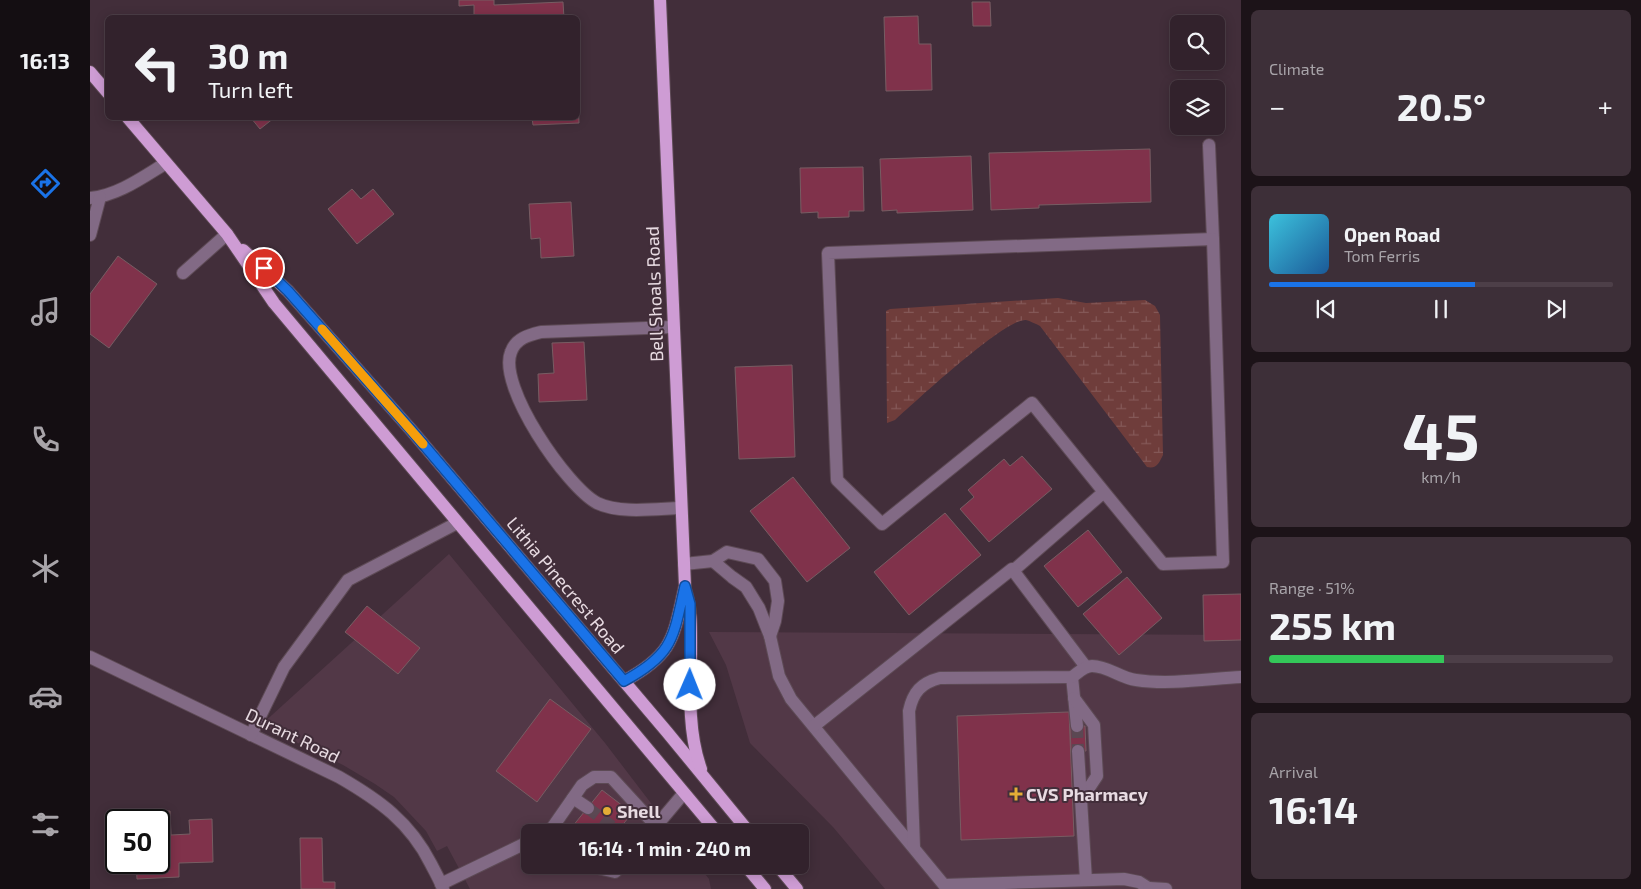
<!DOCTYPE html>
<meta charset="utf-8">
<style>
:root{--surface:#32222c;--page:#3d2f38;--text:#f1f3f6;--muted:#a8a4a9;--line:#4d3f48;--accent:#1a73e8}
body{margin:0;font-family:"Exo 2",sans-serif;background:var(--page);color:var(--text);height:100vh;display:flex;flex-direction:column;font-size:19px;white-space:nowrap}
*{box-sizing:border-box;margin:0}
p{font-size:16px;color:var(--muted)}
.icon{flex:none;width:28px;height:28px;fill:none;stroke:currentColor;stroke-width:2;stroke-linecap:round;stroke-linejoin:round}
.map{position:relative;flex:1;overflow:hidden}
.details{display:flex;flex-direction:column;gap:10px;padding:10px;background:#1c1318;width:400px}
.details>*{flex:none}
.banner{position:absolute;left:15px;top:15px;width:475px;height:105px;border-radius:8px;box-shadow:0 2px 12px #0003,0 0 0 1px var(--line);background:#32222c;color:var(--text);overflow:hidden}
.controls{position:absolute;left:1080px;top:15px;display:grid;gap:10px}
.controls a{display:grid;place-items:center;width:55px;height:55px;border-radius:8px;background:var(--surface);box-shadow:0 2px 12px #0003,0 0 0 1px var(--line);font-size:25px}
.speed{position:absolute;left:15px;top:809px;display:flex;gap:10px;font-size:25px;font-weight:700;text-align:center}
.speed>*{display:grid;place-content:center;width:65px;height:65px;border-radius:50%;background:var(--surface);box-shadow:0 2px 12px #0003,0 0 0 1px var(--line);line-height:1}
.speed .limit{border:2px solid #111;border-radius:8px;background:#fff;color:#111}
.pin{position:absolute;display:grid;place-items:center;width:42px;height:42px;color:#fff;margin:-21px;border:2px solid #fff;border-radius:50%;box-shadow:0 1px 5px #0007}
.me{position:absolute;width:55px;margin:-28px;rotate:1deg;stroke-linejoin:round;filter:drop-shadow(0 0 4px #0008)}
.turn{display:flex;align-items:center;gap:18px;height:105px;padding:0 20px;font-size:22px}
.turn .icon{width:65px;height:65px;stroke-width:2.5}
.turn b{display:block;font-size:35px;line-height:42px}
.big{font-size:38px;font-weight:700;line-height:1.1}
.details .widget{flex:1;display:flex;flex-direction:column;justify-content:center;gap:8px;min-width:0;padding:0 18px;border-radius:8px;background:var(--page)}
.details .dial{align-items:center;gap:0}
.dial b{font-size:65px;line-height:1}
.song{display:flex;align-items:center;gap:15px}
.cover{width:60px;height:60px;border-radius:8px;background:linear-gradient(135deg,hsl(190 70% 55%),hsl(210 70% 35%))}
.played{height:5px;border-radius:2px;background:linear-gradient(90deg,var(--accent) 60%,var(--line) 60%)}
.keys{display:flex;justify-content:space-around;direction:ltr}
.heat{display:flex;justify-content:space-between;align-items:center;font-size:28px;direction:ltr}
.charge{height:8px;border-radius:4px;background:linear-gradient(90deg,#34c759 51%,var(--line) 0)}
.trip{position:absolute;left:431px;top:824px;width:288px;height:50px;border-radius:8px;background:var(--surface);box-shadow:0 2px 12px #0003,0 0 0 1px var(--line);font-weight:700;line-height:50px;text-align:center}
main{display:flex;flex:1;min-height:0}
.tab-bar{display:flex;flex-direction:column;width:90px;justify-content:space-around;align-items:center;background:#140e12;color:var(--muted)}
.tab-bar .icon{width:35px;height:35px}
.tab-bar .current{color:var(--accent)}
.tab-bar b{font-size:22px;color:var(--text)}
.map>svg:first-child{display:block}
.built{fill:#523847}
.wetland{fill:url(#wetland-marsh)}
.building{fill:#80324b;stroke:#775d63}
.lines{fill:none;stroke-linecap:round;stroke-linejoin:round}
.minor-tunnel{stroke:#5b4853;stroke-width:12;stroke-dasharray:12 6;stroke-linecap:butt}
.minor-casing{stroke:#5d4a55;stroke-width:14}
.major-casing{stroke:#5d4a55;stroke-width:14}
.minor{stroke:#826a85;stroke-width:12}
.major{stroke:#ce9cd4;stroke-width:12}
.route-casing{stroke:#114b97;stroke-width:12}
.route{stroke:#1a73e8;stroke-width:9}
.slow{stroke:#f59e0b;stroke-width:9}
.poi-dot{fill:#e5ad36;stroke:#422e3a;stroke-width:2}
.labels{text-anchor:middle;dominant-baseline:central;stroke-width:4;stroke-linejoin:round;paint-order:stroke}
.street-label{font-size:18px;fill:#e8dbe2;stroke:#422e3a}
.poi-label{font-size:18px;font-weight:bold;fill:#e8dbe2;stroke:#422e3a;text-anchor:start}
</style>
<main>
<nav class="tab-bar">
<b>16:13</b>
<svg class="icon current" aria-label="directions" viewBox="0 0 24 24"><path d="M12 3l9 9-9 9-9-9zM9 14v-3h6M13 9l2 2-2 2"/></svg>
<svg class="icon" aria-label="music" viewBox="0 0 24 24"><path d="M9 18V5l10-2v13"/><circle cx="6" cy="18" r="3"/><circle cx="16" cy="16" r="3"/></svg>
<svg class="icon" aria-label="phone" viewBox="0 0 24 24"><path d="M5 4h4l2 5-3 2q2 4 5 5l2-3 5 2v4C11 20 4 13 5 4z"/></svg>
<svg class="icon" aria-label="climate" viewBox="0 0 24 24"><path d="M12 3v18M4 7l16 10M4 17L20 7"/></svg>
<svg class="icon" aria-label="car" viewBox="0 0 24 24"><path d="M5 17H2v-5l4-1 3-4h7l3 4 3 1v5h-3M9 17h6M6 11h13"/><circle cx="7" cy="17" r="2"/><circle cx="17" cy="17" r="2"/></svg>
<svg class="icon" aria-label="filters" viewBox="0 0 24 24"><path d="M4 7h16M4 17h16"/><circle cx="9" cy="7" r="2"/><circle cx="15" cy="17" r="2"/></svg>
</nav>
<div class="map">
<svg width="1151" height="889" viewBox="0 0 1151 889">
<defs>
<pattern id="wetland-marsh" width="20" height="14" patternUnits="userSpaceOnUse" patternTransform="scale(1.25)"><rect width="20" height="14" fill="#6f3d3b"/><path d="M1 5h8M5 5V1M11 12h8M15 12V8" fill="none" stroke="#845857"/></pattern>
</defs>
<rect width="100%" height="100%" fill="#422e3a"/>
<g class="built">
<path d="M359 554 515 743 583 832H440V865H608L619 879 621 889H380L357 846 347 851 336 831 304 797 285 784 253 765 171 725Z"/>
<path d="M619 632 1151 635V889H795L743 827 660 743 636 665Z"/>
</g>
<path class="wetland" d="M968 298 996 303 1055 300 1065 306 1070 315 1073 455C1069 463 1067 469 1057 467L950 326C946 324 940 321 936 320 915 318 824 403 805 420L797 423 796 311 800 309Z"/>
<g class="building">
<path d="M369 0H404V5L473 2 474 18H384V5L369 6Z"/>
<path d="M882 2H900L901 26H883Z"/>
<path d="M828 16 829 44H841L842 90 796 91 794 17Z"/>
<path d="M488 101 489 123 443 125 442 118H488Z"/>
<path d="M161 118H184L170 129Z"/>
<path d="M1060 149 1061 202 949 205V208L901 210 899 153Z"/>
<path d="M881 156 883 210 807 213V210L792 211 790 159Z"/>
<path d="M773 167 774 211H759V217L728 218V212L711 213 710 168Z"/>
<path d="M262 189 271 199 283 189 304 214 267 244 238 209Z"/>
<path d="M481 202 484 256 451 258 450 238 441 239 439 204Z"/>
<path d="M28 256 67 284 19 348 0 334V294Z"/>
<path d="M494 342 497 400 449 402 448 374 464 373 462 343Z"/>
<path d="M702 365 705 457 649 459 645 367Z"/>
<path d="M932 456 962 489 899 542 870 509 884 497 878 490 914 459 920 466Z"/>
<path d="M703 477 760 548 717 582 660 511Z"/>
<path d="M855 513 891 555 819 615 784 572Z"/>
<path d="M998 530 1032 572 988 607 954 566Z"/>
<path d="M1037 577 1072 618 1029 655 993 614Z"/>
<path d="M1151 594V640L1114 641 1113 595Z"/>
<path d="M277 606 330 648 308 674 255 632Z"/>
<path d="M460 699 501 729 447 802 406 771Z"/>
<path d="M979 712 984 836 871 840 867 716Z"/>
<path d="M980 726H995L996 751H981Z"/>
<path d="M512 790 542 813 527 832H489L482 827Z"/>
<path d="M80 811 81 835 100 834 99 820 122 819 123 862 89 863V877L47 879 46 862H69V820H57V812Z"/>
<path d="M210 838H232L233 882H245V889H211Z"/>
</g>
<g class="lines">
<g class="minor-tunnel">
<path d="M987 726 988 751"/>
<path d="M498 808 528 831"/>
</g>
<g class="minor-casing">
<g id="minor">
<path d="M1119 145 1123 239"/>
<path d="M0 198C27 196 53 177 76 163"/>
<path d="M0 235 10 197"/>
<path d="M93 273 137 234"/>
<path d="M583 327 451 332C439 335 426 338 421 352 407 386 477 487 507 503 530 514 565 509 590 508"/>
<path d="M623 561 642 577 656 587 669 608 680 636 689 676 701 699 854 885 1034 879 1049 882 1060 889"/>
<path d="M594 564 623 561 637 552 668 559 685 581 688 601 685 621 680 636"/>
<path d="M924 570 1014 492 1073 564 1133 562 1123 239 738 253 747 480 792 524 942 403 1014 492"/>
<path d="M0 657 249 777C289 800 320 822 341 864 345 872 350 880 353 889"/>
<path d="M982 677 987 726"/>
<path d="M984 698 1004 725 1007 776 991 800"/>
<path d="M724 726 922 569 996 667"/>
<path d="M161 735 194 667 258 580 367 523"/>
<path d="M988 751 996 880"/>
<path d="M483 798 498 808"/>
<path d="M528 831 531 832"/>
<path d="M562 831 594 793"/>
<path d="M456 832 460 831 492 785 504 777H521L566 826"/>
<path d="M824 847 819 711C823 692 831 683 850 678L982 677C988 673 994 666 1002 666 1018 666 1030 678 1046 680 1079 685 1117 679 1151 677"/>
<path d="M495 865 525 872 532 865"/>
<path d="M351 884 440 841"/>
<path d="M1059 888 1076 889"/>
</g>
</g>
<g class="major-casing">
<g id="major">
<path d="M0 72 18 93"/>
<path d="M38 118 137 234 184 303 627 832"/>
<path d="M153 250 198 291 322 431 577 732 659 832"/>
<path d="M595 589C602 610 601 631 601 654 600 692 598 733 611 769"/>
<path d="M534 681C584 654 583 638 595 586L570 0"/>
<path d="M655 865 675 889"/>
<path d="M687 865 707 889"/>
</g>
</g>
<use href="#minor" class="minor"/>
<use href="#major" class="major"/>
</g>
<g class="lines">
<g class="route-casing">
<path id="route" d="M174 268 198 291 322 431 534 681C584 654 583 638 595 586L600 604V685"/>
</g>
<use href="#route" class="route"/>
<path class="slow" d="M232 329 333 444"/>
</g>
<g class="poi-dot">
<path d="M923.5 786.5h5v5h5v5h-5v5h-5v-5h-5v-5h5z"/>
<circle cx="517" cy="811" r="5"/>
</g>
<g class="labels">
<g class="street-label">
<text transform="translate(564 294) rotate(-92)">Bell Shoals Road</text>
<text transform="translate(476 585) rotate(50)">Lithia Pinecrest Road</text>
<text transform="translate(203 735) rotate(26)">Durant Road</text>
</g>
<g class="poi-label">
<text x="936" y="794">CVS Pharmacy</text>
<text x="527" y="811">Shell</text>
</g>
</g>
</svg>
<div class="controls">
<a><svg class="icon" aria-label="search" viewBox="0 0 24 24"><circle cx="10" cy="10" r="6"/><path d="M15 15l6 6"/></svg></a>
<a><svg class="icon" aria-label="layers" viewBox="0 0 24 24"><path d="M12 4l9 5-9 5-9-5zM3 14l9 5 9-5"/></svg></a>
</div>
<div class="speed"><div class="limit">50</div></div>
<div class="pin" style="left:174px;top:268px;background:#d93025"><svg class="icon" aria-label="arrive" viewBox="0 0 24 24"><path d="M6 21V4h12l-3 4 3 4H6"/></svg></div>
<svg class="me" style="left:600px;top:685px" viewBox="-20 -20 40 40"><circle r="19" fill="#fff"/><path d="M0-13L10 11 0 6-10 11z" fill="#1a73e8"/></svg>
<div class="trip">16:14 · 1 min · 240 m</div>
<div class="banner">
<div class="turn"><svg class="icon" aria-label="left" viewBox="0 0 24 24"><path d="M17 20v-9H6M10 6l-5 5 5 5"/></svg><div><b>30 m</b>Turn left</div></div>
</div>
</div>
<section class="details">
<div class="widget"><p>Climate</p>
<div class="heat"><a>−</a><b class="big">20.5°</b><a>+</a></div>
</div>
<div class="widget">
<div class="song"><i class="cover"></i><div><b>Open Road</b><p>Tom Ferris</p></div></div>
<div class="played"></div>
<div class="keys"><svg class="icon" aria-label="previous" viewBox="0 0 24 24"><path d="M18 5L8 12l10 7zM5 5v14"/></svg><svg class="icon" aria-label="pause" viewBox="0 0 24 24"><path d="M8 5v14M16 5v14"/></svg><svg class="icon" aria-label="next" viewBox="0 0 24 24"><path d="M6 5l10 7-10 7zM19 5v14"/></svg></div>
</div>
<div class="widget dial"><b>45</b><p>km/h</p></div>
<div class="widget"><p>Range · 51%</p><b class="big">255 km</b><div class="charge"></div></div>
<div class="widget"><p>Arrival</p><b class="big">16:14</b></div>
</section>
</main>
